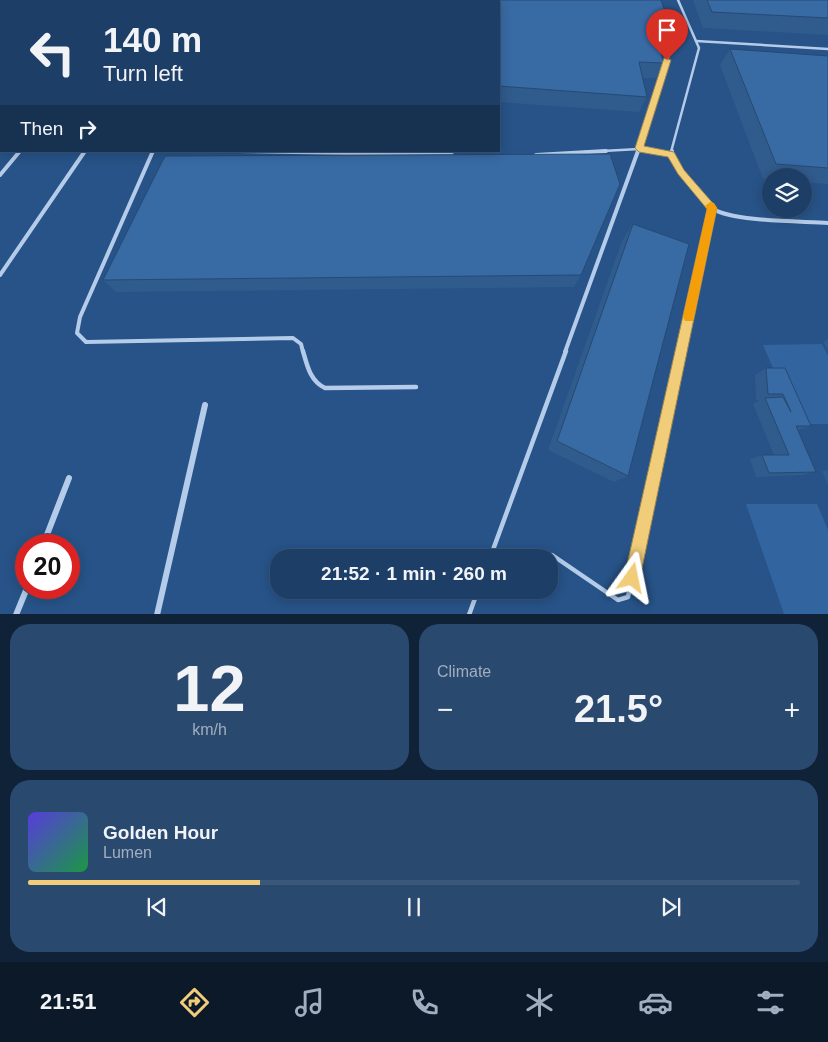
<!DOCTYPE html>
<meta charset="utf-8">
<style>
:root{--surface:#1d3e66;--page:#2a496f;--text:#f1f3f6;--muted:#a0aebf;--line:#3b577a;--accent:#f1cd79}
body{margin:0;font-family:Helvetica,sans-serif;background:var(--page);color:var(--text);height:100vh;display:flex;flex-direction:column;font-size:19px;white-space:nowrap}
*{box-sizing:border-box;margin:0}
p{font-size:16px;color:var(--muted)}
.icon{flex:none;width:28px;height:28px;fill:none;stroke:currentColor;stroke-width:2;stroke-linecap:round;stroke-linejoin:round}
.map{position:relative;height:614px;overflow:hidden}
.drawer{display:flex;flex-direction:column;gap:10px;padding:10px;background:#102238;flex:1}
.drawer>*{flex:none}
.banner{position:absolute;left:0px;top:0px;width:500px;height:152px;box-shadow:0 2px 12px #0003,0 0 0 1px var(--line);background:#1d3e66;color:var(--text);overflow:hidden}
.buttons{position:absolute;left:762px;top:168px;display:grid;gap:10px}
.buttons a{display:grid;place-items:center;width:50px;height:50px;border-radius:50%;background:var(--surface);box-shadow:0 2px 12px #0003,0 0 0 1px var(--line);font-size:25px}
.speed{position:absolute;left:15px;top:534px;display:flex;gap:10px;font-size:25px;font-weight:700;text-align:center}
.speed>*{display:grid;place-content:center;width:65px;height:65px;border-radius:50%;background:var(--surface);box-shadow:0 2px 12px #0003,0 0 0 1px var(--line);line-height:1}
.speed .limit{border:8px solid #d22;background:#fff;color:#111}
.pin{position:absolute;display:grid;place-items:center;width:42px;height:42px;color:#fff;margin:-51px -21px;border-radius:50% 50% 50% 0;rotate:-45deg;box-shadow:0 0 5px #0007}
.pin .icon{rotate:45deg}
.me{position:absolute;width:55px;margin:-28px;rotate:12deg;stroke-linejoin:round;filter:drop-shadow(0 0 4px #0008)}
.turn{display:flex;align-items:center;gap:18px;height:105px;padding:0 20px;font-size:22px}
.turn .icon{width:65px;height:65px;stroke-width:2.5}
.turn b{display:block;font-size:35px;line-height:42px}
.then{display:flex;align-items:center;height:48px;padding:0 20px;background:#0003;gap:10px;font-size:19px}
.big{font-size:38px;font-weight:700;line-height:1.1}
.drawer .widget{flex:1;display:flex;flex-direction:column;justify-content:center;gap:8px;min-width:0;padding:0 18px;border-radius:20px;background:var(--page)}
.drawer .dial{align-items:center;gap:0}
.dial b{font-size:65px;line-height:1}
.song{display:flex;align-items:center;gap:15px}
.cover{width:60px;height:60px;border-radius:8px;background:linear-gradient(135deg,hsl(250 70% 55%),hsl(140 70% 35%))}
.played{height:5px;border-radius:2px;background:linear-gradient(90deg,var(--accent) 30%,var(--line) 30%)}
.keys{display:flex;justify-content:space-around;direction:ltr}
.heat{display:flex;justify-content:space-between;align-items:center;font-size:28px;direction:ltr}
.drawer .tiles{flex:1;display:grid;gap:10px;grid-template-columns:1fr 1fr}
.widget:last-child{grid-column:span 2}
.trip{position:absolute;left:270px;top:549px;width:288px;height:50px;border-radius:20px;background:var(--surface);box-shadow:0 2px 12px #0003,0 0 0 1px var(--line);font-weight:700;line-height:50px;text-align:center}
.dock{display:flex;height:80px;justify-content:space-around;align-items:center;background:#0c1929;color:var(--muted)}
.dock .icon{width:35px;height:35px}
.dock .selected{color:var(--accent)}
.dock b{font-size:22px;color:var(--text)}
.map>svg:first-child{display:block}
.green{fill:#32659f}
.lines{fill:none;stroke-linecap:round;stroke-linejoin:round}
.service-far2{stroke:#b4cce9;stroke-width:2.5}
.service-far1{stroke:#b4cce9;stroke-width:4}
.service{stroke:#b4cce9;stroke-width:4.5}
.minor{stroke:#b4cce9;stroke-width:6}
.wall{fill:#305b8d}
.building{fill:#386aa4;stroke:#274a73}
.route{fill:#f1cd79;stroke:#9d854f}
.slow{fill:#f59e0b}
</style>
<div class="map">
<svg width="828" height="615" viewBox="0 0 828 615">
<rect width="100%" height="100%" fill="#275388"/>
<g class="green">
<path d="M822 344 828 356V424H797L763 345Z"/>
<path d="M746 504H817L828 530V614H784Z"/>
</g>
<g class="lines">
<g class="service-far2">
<path d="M5 1 8 0"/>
<path d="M61 1 65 0"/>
<path d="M696 41 828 49"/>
<path d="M240 151 303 152"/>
<path d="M584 152 639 149 659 152"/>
<path d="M638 152 673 42 669 30"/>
<path d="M671 152 699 48 678 0"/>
</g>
<g class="service-far1">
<path d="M153 151 80 317 77 333 86 342 293 338 301 344 303 352"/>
<path d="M240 151 452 155"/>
<path d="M651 151 671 154"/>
<path d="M672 151 671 154C680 169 698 200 713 209 735 222 801 221 828 223"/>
<path d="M536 155 606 151"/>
<path d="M0 175 20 151"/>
<path d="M0 275 85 151"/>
<path d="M565 352 638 151"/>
<path d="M681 352 712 208"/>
</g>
<g class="service">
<path d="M303 351C307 365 310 381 325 388L416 387"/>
<path d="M552 555 618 600 628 597 681 351"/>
<path d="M490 558 566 351"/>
<path d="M469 615 478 590"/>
</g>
<g class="minor">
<path d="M43 545 69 478"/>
<path d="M16 615 27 588"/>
<path d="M157 615 205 405"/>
</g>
</g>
<g class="wall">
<path d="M693 0H828V35L703 28Z"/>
<path d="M499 1 672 31 665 46H659L664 63 656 78H642L647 97 639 112 499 102Z"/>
<path d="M730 49 828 56V184L804 182V176H771V179H763L720 65Z"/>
<path d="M633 224 628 476 614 482 548 450 622 241Z"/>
<path d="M581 275 574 287 116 292 103 280Z"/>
<path d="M828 339V351L823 342Z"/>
<path d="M766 368 811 426 798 430 816 472 802 475 756 477 750 459 762 455H774L753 404 760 400H756L755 375Z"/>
<path d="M828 470V485L822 471Z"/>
</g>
<g class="building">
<path d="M252 0H661L672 31 654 30 664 63 639 62 647 97 499 86V1H251Z"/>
<path d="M707 0H828V18L712 12Z"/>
<path d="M730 49 828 56V168L776 164Z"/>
<path d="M610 154 620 184 581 275 103 280 165 156Z"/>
<path d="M633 224 689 244 628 476 557 441Z"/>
<path d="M766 368H785L811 426H796L816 472 769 473 762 455H789L765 398 783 397 791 412 783 394H768Z"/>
</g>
<path class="route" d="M664 58 671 60 644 146 674 152 684 170 717 208 640 578 637 583 632 585 626 583 624 578 707 209 678 174 668 157 639 152 635 148Z"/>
<path class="slow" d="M710 202 714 203 717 208 694 317 693 321H685L683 317 707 209 705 206Z"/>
</svg>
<div class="buttons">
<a><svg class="icon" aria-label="layers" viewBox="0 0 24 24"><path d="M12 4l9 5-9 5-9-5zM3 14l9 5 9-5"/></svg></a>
</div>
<div class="speed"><div class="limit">20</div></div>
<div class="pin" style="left:667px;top:60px;background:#d93025"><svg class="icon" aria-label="arrive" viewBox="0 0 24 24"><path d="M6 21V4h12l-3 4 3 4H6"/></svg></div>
<svg class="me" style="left:632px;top:578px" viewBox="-20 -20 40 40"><path d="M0-17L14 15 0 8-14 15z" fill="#f1cd79" stroke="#fff" stroke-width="4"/></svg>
<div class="trip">21:52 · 1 min · 260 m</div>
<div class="banner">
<div class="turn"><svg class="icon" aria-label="left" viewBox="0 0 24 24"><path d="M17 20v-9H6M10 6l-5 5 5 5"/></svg><div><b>140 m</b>Turn left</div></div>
<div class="then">Then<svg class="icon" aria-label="right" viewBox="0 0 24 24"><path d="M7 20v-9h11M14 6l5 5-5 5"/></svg></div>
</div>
</div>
<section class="drawer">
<div class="tiles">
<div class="widget dial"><b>12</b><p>km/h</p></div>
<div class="widget"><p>Climate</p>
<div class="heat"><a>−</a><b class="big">21.5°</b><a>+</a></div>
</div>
<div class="widget">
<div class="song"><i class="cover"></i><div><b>Golden Hour</b><p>Lumen</p></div></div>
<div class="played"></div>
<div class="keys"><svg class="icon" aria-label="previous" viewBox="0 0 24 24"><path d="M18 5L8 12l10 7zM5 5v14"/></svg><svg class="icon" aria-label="pause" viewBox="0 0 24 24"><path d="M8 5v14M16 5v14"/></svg><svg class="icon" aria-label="next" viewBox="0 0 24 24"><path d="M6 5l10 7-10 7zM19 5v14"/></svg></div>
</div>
</div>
</section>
<nav class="dock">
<b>21:51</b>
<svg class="icon selected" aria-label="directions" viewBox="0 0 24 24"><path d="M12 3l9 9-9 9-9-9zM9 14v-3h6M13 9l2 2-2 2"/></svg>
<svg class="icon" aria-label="music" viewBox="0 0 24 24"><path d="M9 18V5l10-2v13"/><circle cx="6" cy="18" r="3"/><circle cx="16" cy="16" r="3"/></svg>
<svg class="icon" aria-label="phone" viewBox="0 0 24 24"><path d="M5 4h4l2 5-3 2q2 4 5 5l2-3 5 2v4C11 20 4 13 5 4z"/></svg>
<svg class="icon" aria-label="climate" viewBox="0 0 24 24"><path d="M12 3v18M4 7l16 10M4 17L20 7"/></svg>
<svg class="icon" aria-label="car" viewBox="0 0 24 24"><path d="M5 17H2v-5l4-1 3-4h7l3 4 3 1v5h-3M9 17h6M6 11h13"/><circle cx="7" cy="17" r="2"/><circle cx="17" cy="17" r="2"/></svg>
<svg class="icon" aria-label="filters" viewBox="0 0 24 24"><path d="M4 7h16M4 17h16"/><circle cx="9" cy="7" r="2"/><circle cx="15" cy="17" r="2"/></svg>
</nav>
